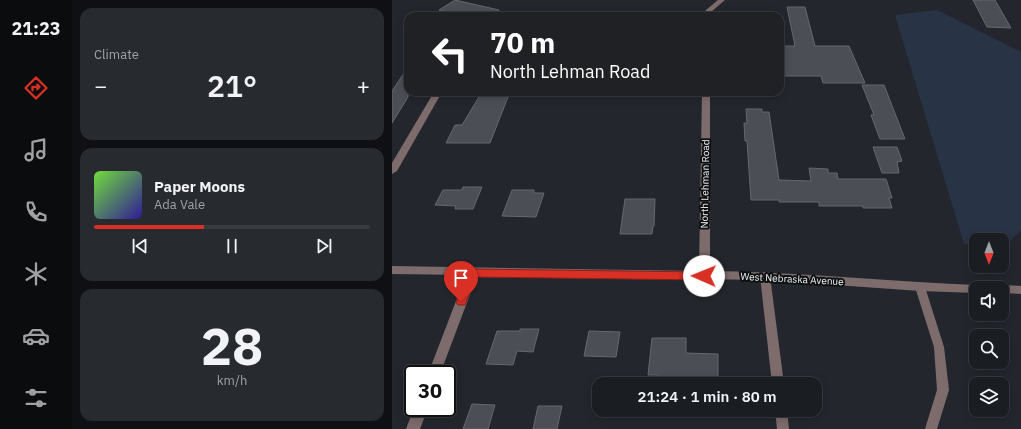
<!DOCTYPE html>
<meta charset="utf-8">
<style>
:root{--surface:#1a1d22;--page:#272a2f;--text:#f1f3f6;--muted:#9fa2a5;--line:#383b40;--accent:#d93025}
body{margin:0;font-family:"IBM Plex Sans",sans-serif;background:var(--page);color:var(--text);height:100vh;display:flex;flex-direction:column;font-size:15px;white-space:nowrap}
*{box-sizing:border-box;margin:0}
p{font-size:13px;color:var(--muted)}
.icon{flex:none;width:22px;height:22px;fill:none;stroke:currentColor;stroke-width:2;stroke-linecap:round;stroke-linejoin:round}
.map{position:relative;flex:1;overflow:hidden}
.panel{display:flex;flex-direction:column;gap:8px;padding:8px;background:#0e1013;width:320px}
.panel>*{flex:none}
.guide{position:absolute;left:12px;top:12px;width:380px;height:84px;border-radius:12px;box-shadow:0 2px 10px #0003,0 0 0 1px var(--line);background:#202124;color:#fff;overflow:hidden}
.needle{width:26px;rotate:180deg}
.buttons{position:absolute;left:577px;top:233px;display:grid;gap:8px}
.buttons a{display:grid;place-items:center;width:40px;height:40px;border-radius:8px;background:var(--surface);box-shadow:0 2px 10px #0003,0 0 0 1px var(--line);font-size:20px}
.speed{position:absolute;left:12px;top:365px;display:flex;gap:8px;font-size:20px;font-weight:700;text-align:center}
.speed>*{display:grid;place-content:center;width:52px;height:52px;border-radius:50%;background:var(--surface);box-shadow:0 2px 10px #0003,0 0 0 1px var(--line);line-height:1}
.speed .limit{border:2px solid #111;border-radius:6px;background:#fff;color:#111}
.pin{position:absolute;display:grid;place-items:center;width:34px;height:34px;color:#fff;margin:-41px -17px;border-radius:50% 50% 50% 0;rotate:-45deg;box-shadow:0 0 4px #0007}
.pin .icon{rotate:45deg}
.me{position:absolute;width:44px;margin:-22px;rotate:271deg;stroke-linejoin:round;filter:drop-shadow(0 0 3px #0008)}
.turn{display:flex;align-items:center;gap:14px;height:84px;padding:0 20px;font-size:18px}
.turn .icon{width:52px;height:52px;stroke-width:2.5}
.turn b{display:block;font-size:28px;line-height:34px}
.big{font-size:30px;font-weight:600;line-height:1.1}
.panel .widget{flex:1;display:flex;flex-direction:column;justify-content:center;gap:6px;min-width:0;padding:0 14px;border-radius:12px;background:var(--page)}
.panel .dial{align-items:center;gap:0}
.dial b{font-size:52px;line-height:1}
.song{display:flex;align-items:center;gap:12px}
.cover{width:48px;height:48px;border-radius:6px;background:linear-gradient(135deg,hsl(100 70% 55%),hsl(250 70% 35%))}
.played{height:4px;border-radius:2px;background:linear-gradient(90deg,var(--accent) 40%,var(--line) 40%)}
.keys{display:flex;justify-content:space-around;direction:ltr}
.heat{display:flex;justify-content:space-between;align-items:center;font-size:22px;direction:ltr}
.trip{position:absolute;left:200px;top:377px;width:230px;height:40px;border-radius:12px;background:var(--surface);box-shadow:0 2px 10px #0003,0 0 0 1px var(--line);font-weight:600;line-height:40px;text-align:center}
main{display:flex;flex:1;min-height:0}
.dock{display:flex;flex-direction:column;width:72px;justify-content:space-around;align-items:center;background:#0a0c0e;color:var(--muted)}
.dock .icon{width:28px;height:28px}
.dock .current{color:var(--accent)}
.dock b{font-size:18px;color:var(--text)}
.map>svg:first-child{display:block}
.green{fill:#293346}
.building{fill:#4b4e55;stroke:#64686f}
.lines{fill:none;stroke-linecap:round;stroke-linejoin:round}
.lane{fill:#7d6c6b;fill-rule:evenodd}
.street{fill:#7d6c6b;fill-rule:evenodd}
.route{fill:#d93025;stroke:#8d1f18}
.labels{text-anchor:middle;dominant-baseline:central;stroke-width:4;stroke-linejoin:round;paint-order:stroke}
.street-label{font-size:10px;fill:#f2f5f9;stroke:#0e1012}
</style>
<main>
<nav class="dock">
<b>21:23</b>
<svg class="icon current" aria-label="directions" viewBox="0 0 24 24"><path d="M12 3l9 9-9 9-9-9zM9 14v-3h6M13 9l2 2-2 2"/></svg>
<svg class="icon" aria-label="music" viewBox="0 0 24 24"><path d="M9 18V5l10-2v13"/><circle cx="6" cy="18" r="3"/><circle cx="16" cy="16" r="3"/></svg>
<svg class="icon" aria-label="phone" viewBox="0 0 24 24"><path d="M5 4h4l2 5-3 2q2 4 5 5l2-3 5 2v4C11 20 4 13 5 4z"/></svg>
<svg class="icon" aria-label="climate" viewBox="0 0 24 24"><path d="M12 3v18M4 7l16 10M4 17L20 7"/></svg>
<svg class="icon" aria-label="car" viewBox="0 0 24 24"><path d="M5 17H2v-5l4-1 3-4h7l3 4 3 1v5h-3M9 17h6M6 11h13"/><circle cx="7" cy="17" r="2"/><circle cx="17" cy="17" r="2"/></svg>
<svg class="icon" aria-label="filters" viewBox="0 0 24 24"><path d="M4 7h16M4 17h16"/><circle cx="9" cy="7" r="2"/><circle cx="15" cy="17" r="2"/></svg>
</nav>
<section class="panel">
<div class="widget"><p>Climate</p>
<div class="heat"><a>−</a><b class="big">21°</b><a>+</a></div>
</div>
<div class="widget">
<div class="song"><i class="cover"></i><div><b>Paper Moons</b><p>Ada Vale</p></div></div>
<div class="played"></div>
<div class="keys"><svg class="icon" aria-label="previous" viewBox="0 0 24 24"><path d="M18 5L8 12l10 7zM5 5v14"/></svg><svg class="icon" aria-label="pause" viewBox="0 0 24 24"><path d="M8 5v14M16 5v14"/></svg><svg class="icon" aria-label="next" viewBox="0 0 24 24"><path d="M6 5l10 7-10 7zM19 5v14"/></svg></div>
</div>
<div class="widget dial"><b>28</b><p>km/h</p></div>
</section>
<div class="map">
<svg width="629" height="429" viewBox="0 0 629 429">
<rect width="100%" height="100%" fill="#23272d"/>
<path class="green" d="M545 10 629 52V230L614 245H610V240H584V244H572L503 15Z"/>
<g class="building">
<path d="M63 0 107 10 106 16 68 15 47 10Z"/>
<path d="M581 0H603L619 28 595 27Z"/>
<path d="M395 7H413L423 46H457L473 83H431L429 76H390L388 46H403Z"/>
<path d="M16 67V97L0 123V91Z"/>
<path d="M470 85H492L513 139H488L479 115H482Z"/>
<path d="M90 92H118L98 143H54L63 125H70Z"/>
<path d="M354 109H370V112H377L387 180 419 181 417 168 436 169V173H445L446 179H494L500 198H497L500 208H471V206H427V202H387V200H359L355 141H353L352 123H355Z"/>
<path d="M481 147H505L510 161 505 162 507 173H490Z"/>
<path d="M71 187H90L81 209H63L64 206 43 205 51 190H70Z"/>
<path d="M120 190H142V193H152L144 217 110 216Z"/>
<path d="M233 199H263L262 226H261L260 234H228Z"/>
<path d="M128 329H147L141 352 125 351 121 365 94 364 105 331H128Z"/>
<path d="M197 331 228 332 224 357 192 356Z"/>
<path d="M260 338H294V353L326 354V380L266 379V375H256Z"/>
<path d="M80 404 103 405 96 429H71Z"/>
<path d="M146 406H170L165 429H141Z"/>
</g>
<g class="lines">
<g class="lane">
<path d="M373 272 377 273 378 276 392 384H380L368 276 369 273Z"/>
<path d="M528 283 532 284 533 287 552 347 557 390 545 429H533L545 390 542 347 523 287 524 284Z"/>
<path d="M383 410H395L397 429H385Z"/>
</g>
<g class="street">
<path d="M326 0H333L319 12 318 16H312L314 10Z"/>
<path d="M42 92H50L5 171 0 174V163Z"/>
<path d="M310 92H318V271C407 272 495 281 584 285L589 288H584V293L528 291 373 280 85 276 48 374H36L74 275 0 274V266L307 271Z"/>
<path d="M610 285 629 286V294L610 293V288H605Z"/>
<path d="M22 408H36L28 429H14Z"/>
</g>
</g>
<path class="route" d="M80 269 312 272 317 276 312 280 84 277 73 305H66L64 302 75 273Z"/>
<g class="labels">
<g class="street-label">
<text transform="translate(313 184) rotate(-89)">North Lehman Road</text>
<text transform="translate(400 279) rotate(3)">West Nebraska Avenue</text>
</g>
</g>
</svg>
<div class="buttons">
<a><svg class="needle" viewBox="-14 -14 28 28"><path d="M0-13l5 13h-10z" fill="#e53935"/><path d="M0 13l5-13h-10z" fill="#9fa2a5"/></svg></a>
<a><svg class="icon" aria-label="sound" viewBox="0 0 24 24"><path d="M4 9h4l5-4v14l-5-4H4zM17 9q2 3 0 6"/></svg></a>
<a><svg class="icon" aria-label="search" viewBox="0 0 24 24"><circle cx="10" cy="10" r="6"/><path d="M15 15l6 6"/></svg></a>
<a><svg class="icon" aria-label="layers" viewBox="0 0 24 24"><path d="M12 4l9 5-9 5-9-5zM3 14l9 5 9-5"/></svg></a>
</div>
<div class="speed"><div class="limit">30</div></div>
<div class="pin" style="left:69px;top:302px;background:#d93025"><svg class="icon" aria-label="arrive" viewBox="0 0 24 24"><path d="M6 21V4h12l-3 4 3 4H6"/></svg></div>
<svg class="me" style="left:312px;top:276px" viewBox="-20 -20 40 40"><circle r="19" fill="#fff"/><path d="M0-13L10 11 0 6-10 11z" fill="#d93025"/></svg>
<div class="trip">21:24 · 1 min · 80 m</div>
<div class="guide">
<div class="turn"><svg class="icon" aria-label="left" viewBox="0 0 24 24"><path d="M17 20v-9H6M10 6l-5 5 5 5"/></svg><div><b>70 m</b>North Lehman Road</div></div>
</div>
</div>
</main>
